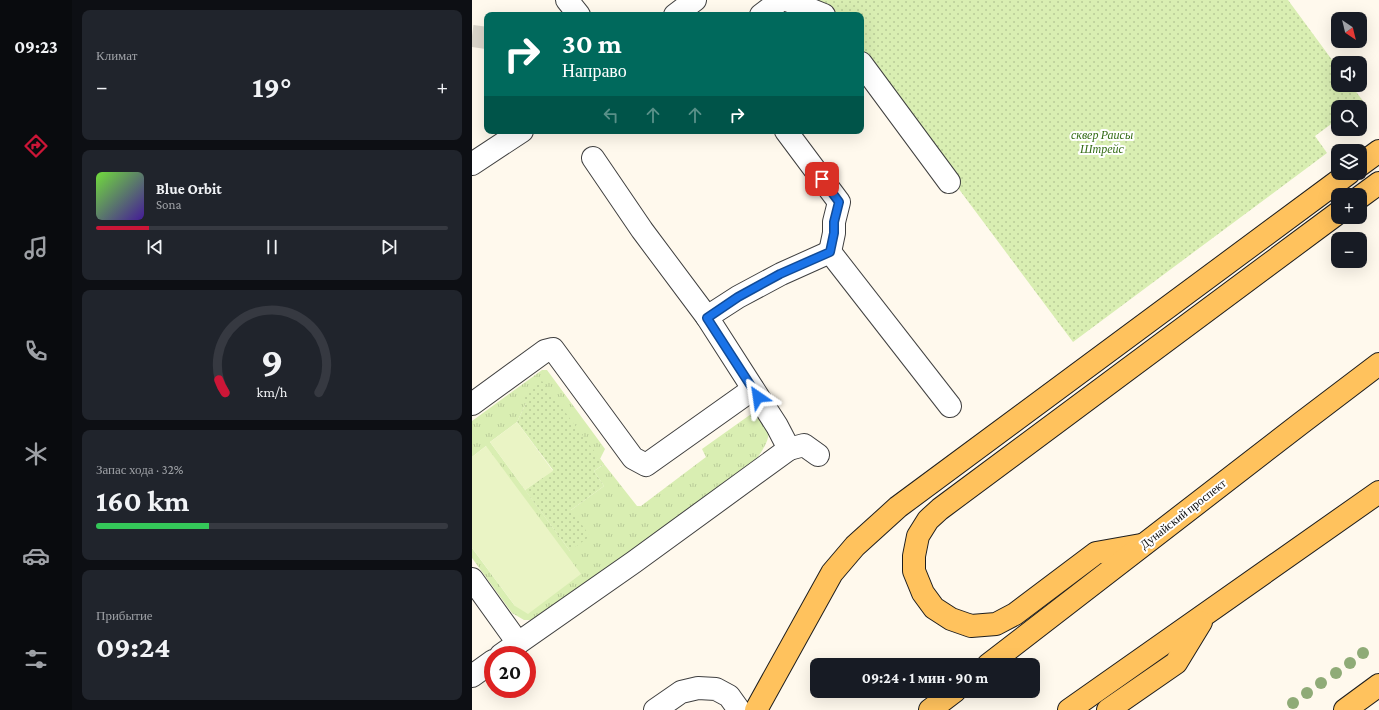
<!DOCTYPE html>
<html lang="ru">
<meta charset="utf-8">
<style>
:root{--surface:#171b24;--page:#20242c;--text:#f1f3f6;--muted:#9ea1a6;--line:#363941;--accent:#cc1637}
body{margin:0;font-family:"Crimson Pro",serif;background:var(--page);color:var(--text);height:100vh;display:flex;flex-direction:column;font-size:15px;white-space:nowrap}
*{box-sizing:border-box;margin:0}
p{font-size:13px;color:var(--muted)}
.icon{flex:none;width:22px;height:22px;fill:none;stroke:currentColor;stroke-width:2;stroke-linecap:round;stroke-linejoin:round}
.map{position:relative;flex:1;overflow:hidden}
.side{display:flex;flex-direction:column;gap:10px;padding:10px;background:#0d0f14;width:400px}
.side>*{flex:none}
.guide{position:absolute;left:12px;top:12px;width:380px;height:122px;border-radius:8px;box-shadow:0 4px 16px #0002;background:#00695c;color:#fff;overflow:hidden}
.needle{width:26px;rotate:145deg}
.controls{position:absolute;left:859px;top:12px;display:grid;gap:8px}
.controls a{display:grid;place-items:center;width:36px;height:36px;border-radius:8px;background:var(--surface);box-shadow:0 4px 16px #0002;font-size:20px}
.speed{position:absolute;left:12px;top:646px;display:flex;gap:8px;font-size:20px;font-weight:700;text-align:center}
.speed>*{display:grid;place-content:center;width:52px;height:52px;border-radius:50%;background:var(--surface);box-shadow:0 4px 16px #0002;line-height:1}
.speed .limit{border:6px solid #d22;background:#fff;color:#111}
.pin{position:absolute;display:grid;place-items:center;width:34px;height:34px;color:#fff;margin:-17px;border-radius:8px;box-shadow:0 2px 6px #0006}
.me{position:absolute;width:44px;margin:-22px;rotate:328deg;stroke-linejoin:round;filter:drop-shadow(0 0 3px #0008)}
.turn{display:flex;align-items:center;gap:14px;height:84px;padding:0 12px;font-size:18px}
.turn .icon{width:52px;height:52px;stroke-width:2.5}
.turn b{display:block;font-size:28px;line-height:34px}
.lanes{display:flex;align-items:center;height:38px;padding:0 12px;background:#0003;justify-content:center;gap:20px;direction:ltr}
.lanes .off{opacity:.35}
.big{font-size:30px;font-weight:700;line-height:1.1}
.side .widget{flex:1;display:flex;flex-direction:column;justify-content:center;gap:6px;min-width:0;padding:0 14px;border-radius:8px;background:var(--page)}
.side .dial{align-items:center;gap:0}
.dial svg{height:104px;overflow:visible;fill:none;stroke:var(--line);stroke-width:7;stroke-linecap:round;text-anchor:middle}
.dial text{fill:var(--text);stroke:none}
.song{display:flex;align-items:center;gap:12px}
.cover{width:48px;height:48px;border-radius:6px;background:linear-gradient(135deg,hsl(100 70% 55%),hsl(260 70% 35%))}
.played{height:4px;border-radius:2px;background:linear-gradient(90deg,var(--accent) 15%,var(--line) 15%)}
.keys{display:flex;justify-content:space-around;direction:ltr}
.heat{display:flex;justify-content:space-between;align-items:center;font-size:22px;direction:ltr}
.charge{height:6px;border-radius:3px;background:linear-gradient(90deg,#34c759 32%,var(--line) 0)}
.trip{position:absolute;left:338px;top:658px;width:230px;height:40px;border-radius:8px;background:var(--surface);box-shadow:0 4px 16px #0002;font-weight:700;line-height:40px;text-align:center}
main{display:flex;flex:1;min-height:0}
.tab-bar{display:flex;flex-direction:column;width:72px;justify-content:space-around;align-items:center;background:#090b0e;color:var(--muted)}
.tab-bar .icon{width:28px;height:28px}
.tab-bar .on{color:var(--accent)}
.tab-bar b{font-size:18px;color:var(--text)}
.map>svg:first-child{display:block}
.grass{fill:url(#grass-tufts);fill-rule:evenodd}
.park{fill:url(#park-dots)}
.pitch{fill:#eaf4c5}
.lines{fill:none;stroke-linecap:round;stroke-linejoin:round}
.minor-tunnel{stroke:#dbd6cb;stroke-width:22;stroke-dasharray:22 11;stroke-linecap:butt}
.minor-casing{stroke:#404040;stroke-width:24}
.major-casing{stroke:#1e1e1e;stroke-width:24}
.minor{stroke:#fff;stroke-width:22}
.major{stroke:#ffc25d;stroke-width:22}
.tree{fill:#8fab77}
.route-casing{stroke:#114b97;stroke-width:10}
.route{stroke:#1a73e8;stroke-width:7}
.labels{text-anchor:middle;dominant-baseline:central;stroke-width:4;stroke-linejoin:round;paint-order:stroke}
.park-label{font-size:12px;font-style:italic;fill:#346c16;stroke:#fff}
.street-label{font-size:12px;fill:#0d0d0d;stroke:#fff}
</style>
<main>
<nav class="tab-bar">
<b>09:23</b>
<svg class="icon on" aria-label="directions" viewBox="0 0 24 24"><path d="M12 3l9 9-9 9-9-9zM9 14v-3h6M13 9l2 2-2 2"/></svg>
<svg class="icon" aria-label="music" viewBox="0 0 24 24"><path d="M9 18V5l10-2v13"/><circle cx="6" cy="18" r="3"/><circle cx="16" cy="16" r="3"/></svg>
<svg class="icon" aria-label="phone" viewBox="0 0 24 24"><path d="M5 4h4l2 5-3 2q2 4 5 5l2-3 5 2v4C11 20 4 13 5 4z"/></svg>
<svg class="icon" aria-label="climate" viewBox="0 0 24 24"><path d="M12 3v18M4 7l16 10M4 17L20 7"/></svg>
<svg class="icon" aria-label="car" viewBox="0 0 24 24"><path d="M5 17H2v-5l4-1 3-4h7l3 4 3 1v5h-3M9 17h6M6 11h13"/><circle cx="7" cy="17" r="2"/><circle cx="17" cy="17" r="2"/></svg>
<svg class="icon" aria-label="filters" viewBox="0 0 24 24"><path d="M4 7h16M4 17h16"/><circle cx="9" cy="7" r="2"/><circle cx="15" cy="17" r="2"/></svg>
</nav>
<section class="side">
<div class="widget"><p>Климат</p>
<div class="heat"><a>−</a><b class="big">19°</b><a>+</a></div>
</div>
<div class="widget">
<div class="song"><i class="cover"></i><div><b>Blue Orbit</b><p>Sona</p></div></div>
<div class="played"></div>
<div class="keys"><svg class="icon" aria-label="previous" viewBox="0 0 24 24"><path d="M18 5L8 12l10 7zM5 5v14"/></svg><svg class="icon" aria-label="pause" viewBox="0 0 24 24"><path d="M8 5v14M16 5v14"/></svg><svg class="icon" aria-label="next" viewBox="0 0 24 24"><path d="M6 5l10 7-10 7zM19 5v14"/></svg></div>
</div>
<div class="widget dial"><svg viewBox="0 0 100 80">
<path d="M14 69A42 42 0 1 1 86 69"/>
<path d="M14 69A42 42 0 0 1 9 59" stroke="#cc1637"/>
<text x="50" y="56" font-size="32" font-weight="700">9</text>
<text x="50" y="72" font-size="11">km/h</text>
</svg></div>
<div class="widget"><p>Запас хода · 32%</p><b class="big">160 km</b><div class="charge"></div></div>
<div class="widget"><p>Прибытие</p><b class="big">09:24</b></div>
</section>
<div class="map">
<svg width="907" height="710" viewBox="0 0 907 710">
<defs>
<pattern id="grass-tufts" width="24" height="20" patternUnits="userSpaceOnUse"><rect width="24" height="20" fill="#d9eeb2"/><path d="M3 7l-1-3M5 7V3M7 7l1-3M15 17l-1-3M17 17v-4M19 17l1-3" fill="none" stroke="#b9cb98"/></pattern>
<pattern id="park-dots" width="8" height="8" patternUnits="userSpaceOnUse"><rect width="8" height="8" fill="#d9eeb2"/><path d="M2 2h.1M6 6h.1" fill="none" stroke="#b9cb98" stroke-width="1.8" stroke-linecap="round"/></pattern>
</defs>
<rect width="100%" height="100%" fill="#fff9ed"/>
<path class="grass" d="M70 370H75L133 449 128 459 165 506H169L234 457 230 449 282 412H283C287 417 294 422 296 428 299 438 291 450 285 458L69 617 59 620H52L40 613 0 558V548L43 606 14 446 0 457V421ZM54 403 131 465 122 471 132 486 99 510 98 551 18 442 45 422Z"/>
<g class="park">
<path d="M345 0H816L866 68V85H879L891 101 882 107H866V119L843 136 855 153 601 342 389 58V15H357Z"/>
<path d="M70 381 132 464 122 471 132 486 99 510 118 536 98 551 53 490 81 470 45 422 54 403 50 396Z"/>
</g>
<g class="pitch">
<path d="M45 422 81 471 53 490 18 442Z"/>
<path d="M14 446 109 574 56 614 43 606 0 548V457Z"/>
</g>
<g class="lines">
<path class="minor-tunnel" d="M0 36 15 38"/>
<g class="minor-casing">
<g id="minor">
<path d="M95 0 107 15"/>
<path d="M315 0 352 15"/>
<path d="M203 15 223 0"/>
<path d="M289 15 309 0"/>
<path d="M389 63 477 182"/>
<path d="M314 131 367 202 362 222V233L358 252"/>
<path d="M121 158 170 230 235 317"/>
<path d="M0 164 50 131"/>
<path d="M358 252 478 406"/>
<path d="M0 404 73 351 81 349 161 458 174 465 281 389"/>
<path d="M346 455 332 445 317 449 305 426 235 317 266 297 309 274 358 252"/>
<path d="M0 579 46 643"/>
<path d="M29 655 162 562 317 449"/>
<path d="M0 676 21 661"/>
<path d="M183 710 209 692 226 688 244 689 257 696 267 710"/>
</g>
</g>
<g class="major-casing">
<g id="major">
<path d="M888 165 907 151"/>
<path d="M888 197 907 183"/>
<path d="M669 545 624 553 543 614 524 624 499 626 479 619 462 608 451 593 442 571V556L446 536 456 520 468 509 866 213"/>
<path d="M516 665 828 424 907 364"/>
<path d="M284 710 360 573 383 546 426 507 877 173"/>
<path d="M458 710 483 691"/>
<path d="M597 710 907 492"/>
<path d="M636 710 704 663 729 622"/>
<path d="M873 710 907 685"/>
</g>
</g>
<use href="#minor" class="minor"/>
<use href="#major" class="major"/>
</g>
<g class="tree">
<circle cx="891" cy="653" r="6"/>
<circle cx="878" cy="663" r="6"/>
<circle cx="864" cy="673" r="6"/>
<circle cx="849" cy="683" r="6"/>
<circle cx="835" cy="693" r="6"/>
<circle cx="821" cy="703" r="6"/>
</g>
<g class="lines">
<g class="route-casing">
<path id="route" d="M286 397 235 318 266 297 308 274 358 252 362 233V222L367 202 350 179"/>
</g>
<use href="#route" class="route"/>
</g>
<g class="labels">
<g class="park-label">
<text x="630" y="135">сквер Раисы<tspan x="630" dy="14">Штрейс</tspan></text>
</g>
<g class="street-label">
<text transform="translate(711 514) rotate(-38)">Дунайский проспект</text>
</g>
</g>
</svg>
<div class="controls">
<a><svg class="needle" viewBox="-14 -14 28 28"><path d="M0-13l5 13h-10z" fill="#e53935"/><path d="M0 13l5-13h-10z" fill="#9ea1a6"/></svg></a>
<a><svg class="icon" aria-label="sound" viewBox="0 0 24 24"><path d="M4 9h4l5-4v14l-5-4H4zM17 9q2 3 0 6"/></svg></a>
<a><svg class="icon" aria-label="search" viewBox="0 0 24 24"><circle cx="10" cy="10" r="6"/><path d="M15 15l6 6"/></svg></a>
<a><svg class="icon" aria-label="layers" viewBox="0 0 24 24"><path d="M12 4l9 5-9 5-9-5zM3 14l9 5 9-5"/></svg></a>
<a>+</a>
<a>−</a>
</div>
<div class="speed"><div class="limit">20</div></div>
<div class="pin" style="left:350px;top:179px;background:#d93025"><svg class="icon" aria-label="arrive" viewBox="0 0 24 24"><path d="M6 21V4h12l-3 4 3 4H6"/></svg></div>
<svg class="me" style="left:286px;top:397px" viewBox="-20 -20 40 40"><path d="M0-17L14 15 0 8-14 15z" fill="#1a73e8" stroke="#fff" stroke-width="4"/></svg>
<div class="trip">09:24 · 1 мин · 90 m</div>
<div class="guide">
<div class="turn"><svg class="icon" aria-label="right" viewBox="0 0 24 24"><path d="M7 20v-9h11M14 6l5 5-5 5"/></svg><div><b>30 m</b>Направо</div></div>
<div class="lanes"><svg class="icon off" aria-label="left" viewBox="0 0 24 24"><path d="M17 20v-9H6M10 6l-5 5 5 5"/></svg><svg class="icon off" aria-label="ahead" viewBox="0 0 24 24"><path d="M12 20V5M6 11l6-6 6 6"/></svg><svg class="icon off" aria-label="ahead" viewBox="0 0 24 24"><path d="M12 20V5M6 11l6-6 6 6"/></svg><svg class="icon" aria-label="right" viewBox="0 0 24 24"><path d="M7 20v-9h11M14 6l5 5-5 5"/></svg></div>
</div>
</div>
</main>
